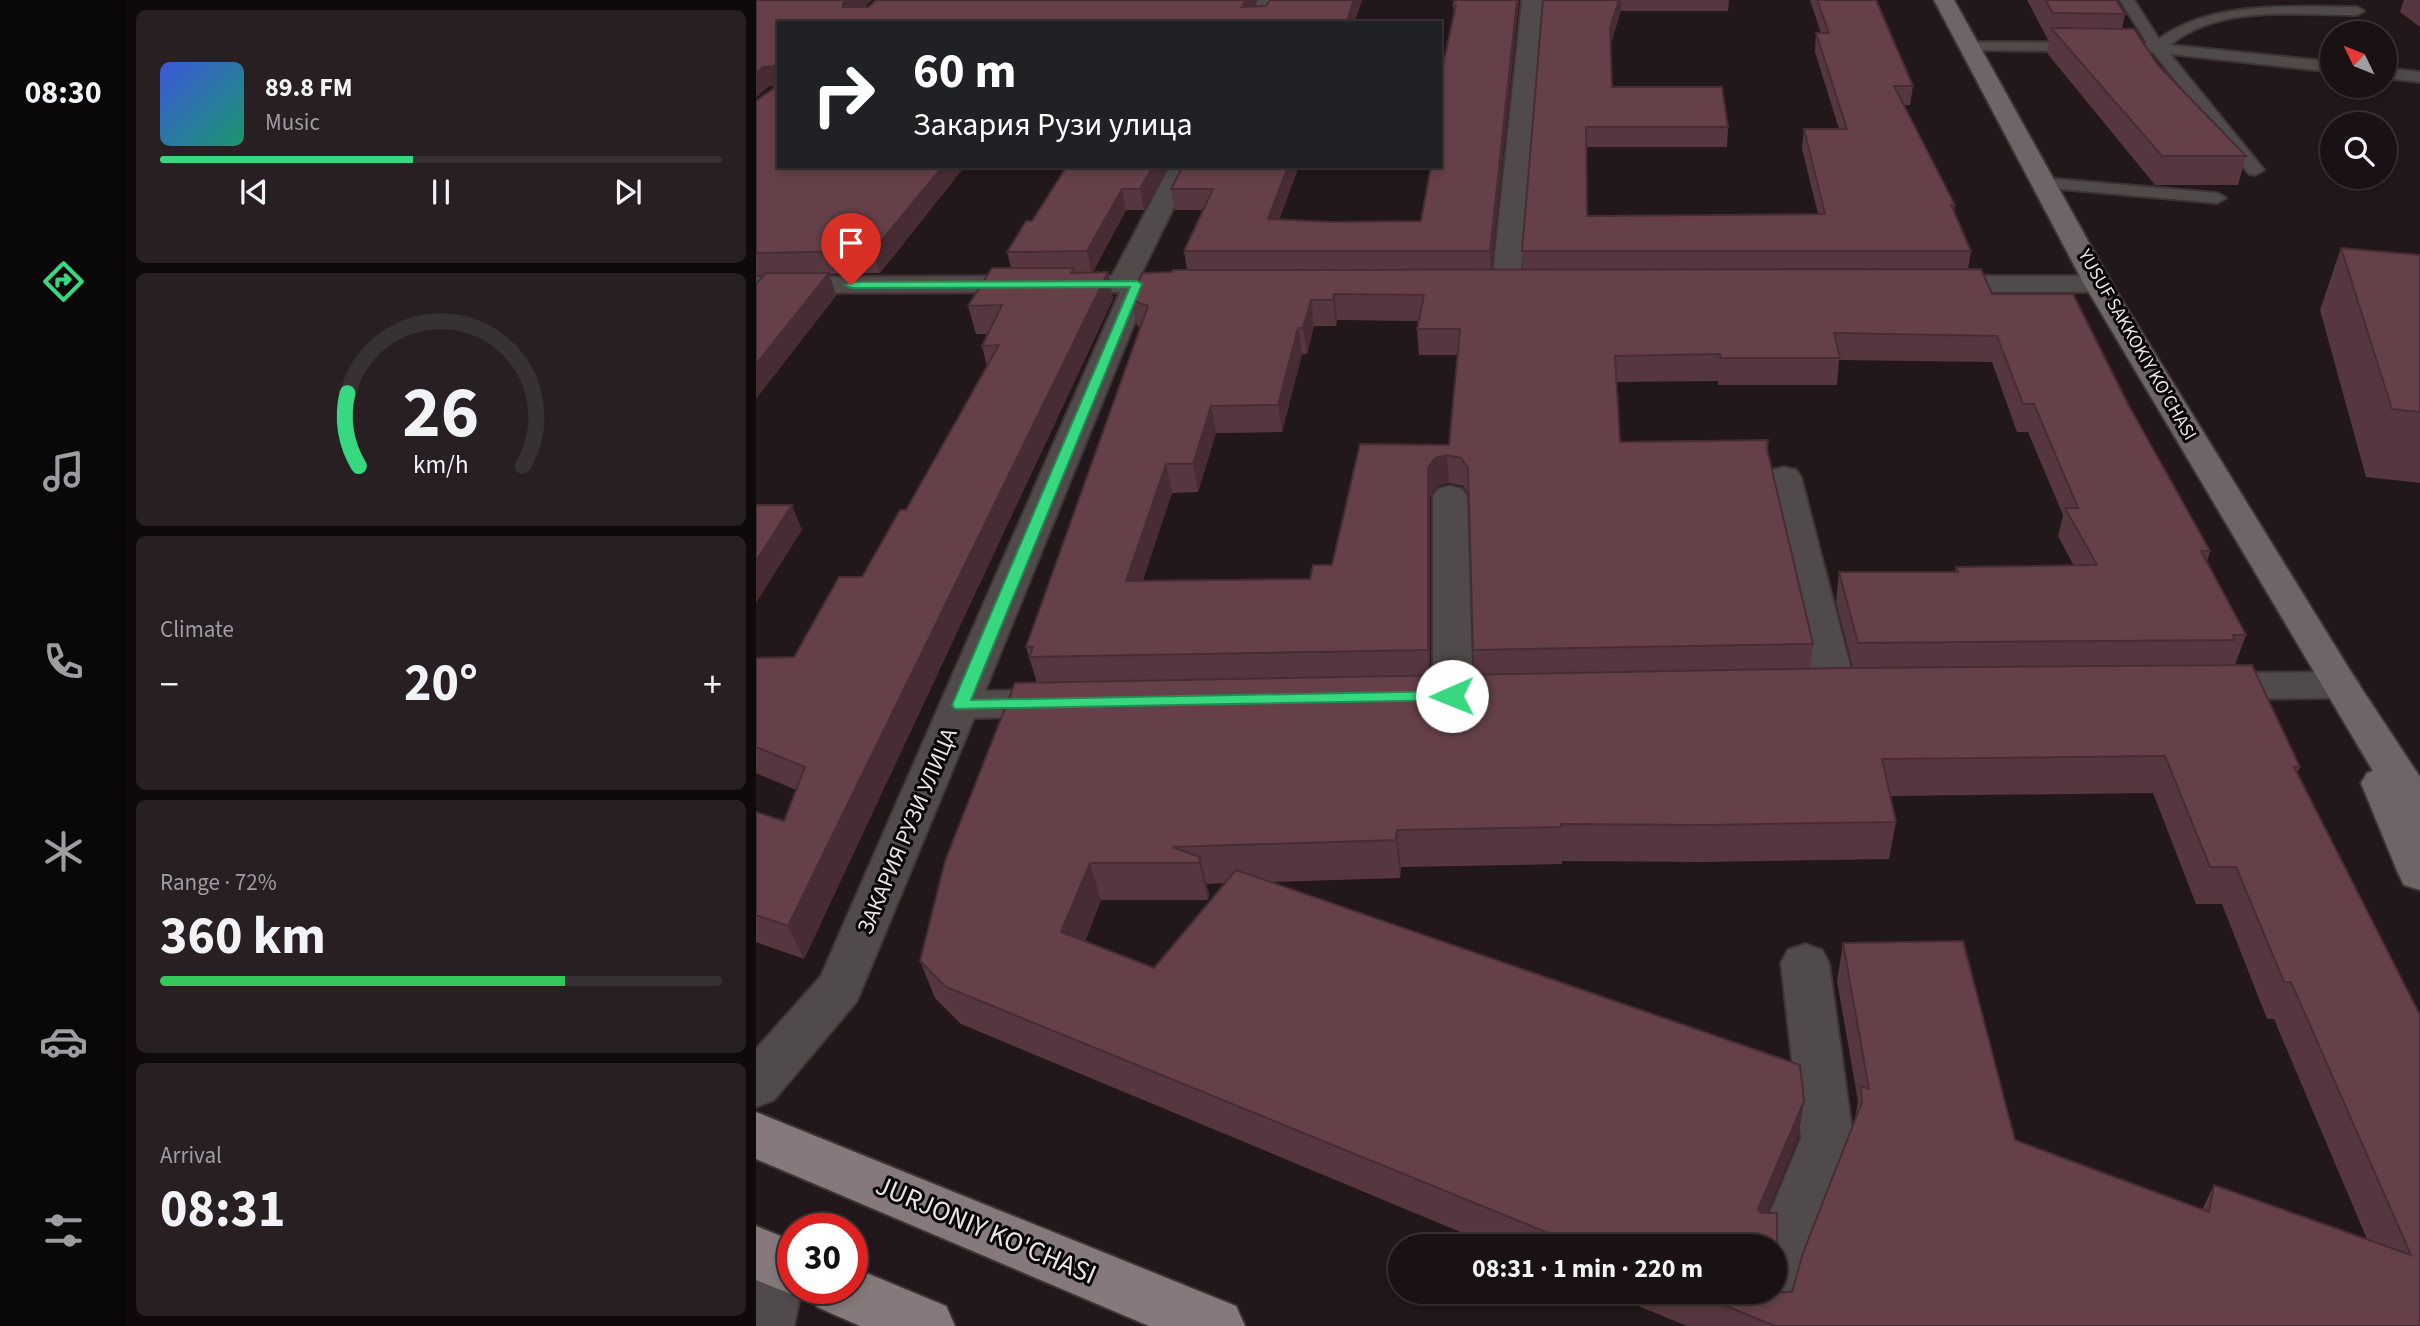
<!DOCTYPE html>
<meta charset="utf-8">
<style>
:root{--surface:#1a1114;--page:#271f22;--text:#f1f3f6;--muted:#9f9da0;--line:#383134;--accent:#38d880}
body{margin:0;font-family:"Source Sans 3",sans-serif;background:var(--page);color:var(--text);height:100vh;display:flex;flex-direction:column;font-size:26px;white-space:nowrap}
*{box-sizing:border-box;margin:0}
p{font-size:23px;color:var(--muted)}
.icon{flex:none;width:38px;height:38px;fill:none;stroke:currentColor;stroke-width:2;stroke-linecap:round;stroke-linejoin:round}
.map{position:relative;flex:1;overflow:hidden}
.side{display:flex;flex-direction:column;gap:10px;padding:10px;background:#0e090b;width:630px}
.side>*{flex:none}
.banner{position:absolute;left:21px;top:21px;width:665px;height:147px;border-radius:0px;box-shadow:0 4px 10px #0003,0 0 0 2px var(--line);background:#202124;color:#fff;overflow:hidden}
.needle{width:46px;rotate:313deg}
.fabs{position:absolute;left:1564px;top:21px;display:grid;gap:14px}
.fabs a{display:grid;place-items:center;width:77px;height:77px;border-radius:50%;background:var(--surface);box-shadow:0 4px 10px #0003,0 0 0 2px var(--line);font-size:35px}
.speed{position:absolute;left:21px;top:1213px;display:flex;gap:14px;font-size:35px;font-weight:700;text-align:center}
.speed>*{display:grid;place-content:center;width:91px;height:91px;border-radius:50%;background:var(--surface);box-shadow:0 4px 10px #0003,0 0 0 2px var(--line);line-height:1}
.speed .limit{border:10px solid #d22;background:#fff;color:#111}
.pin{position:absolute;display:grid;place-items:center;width:60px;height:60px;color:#fff;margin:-72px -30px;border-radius:50% 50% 50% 0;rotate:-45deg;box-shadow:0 0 7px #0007}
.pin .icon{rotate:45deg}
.me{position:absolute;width:77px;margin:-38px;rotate:269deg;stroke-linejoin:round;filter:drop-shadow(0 0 5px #0008)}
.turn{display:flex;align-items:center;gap:24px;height:147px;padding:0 21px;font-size:32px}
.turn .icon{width:91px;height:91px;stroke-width:2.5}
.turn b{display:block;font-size:49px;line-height:60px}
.big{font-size:52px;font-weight:700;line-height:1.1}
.side .widget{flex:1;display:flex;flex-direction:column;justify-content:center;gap:10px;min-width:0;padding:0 24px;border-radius:10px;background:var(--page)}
.side .dial{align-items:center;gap:0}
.dial svg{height:182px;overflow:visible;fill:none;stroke:var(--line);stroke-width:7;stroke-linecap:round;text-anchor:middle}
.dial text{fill:var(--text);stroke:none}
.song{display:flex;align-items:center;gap:21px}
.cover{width:84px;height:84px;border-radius:10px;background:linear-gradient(135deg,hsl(230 70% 55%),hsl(160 70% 35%))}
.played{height:7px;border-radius:4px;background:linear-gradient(90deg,var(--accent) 45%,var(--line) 45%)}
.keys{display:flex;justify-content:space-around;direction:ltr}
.heat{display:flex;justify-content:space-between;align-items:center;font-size:38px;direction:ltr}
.charge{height:10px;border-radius:5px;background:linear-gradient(90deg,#34c759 72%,var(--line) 0)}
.trip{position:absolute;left:632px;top:1234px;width:399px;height:70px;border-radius:35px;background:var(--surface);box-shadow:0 4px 10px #0003,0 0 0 2px var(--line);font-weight:700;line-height:70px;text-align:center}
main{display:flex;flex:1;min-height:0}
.menu{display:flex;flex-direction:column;width:126px;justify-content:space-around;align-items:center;background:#0a0708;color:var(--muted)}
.menu .icon{width:49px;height:49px}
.menu .active{color:var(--accent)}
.menu b{font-size:32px;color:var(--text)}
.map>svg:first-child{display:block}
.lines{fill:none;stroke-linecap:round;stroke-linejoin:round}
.service-casing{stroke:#3e3436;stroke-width:4}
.minor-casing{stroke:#3e3436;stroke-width:4}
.secondary-casing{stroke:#3e3436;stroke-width:4}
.primary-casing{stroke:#3e3436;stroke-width:4}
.service{fill:#504a4b;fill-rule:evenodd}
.minor{fill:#504a4b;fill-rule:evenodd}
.secondary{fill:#6e6566;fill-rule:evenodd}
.primary{fill:#85797b;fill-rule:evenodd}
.wall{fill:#57373f;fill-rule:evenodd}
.shaded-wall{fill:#472d33}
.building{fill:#654049;stroke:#472d33;stroke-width:2;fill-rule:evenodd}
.route{fill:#38d880;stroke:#248c53;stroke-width:2}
.labels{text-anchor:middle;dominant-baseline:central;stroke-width:6;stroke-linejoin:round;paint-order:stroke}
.far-street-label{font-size:19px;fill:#ebe4e5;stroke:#080505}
.street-label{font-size:23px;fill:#ebe4e5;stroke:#080505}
.near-street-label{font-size:28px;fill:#ebe4e5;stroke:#080505}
</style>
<main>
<nav class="menu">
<b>08:30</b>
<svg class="icon active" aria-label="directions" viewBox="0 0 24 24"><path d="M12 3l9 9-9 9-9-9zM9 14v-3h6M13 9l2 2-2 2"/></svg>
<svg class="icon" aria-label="music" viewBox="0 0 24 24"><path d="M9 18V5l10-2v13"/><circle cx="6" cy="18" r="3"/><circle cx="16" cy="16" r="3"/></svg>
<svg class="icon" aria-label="phone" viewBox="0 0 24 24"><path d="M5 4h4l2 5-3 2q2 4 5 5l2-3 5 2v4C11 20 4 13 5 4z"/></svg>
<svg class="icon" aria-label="climate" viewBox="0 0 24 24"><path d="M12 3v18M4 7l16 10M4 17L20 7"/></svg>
<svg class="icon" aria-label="car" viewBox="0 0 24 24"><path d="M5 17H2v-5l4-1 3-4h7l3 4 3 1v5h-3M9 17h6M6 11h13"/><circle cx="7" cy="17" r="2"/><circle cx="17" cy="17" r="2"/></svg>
<svg class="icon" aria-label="filters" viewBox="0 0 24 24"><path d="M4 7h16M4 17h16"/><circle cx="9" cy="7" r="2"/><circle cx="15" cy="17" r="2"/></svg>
</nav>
<section class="side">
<div class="widget">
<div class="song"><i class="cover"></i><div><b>89.8 FM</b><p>Music</p></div></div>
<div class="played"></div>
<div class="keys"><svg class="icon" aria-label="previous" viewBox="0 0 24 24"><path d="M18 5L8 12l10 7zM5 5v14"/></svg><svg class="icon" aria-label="pause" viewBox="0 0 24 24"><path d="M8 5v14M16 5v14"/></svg><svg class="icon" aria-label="next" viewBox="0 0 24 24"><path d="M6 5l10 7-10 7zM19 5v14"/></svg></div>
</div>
<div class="widget dial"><svg viewBox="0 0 100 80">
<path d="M14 69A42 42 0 1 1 86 69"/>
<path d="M14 69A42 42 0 0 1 9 37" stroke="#38d880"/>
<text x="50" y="56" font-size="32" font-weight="700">26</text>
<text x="50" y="72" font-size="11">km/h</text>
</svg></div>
<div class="widget"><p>Climate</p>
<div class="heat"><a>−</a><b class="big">20°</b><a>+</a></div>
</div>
<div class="widget"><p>Range · 72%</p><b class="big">360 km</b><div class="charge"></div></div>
<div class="widget"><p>Arrival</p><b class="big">08:31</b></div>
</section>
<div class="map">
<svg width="1664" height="1326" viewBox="0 0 1664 1326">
<rect width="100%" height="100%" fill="#22171a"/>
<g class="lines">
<g class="service-casing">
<g id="service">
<path d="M1364 0H1378L1403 39C1456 0 1537 7 1601 7L1608 11 1601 15C1541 15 1464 4 1414 45L1577 62V72L1414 54 1505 166 1508 170 1499 175 1493 174 1397 52 1214 50 1207 46 1214 42 1391 43Z"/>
<path d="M1629 68 1664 72V82L1629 78Z"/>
<path d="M1288 178 1461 193 1470 198 1461 203 1282 187 1279 183 1282 179Z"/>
</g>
</g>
<g class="minor-casing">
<g id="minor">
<path d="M502 0H522L510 23H490Z"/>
<path d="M766 0H786L764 283 760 289 750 291 740 289 736 283Z"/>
<path d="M414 166H438L384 276 444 278 448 284 444 290 391 292 229 691 304 690 318 694 324 703 318 712 304 716 218 718 101 1001 18 1100 0 1107V1049L65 976 364 292 0 293V277L356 276Z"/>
<path d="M1180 276H1342L1352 278 1356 284 1352 290 1342 292H1180L1170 290 1166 284 1170 278Z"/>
<path d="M1028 467 1040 470 1045 477 1100 689 1094 698 1080 702 1066 698 1060 689 1011 477 1016 470Z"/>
<path d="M694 486 706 489 711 496 717 696 711 705 697 709 683 705 677 696V496L682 489Z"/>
<path d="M1584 672 1598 676 1604 685 1598 694 1584 698 1453 699 1439 695 1433 686 1439 677 1453 673Z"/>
<path d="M1049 944 1066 950 1073 963 1097 1138 1038 1289 1018 1296 1005 1292H1018V1246H1000L1045 1138 1025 963 1032 950Z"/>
<path d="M24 1237 37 1242V1288H46L38 1326H0V1254L4 1244Z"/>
</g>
</g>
<g class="secondary-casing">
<path id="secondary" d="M1178 0H1198L1356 284 1600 680 1664 777V890L1648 885 1642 873 1605 783 1611 773 1617 771 1328 284Z"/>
</g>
<g class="primary-casing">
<g id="primary">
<path d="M0 1112 480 1306 489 1326H393L0 1159Z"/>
<path d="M0 1226 37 1241V1288H96V1267L190 1306 199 1326H104L61 1307 53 1289 37 1295 0 1280Z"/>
</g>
</g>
<use href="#service" class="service"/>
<use href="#minor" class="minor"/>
<use href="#secondary" class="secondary"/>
<use href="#primary" class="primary"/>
</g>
<g class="wall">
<path d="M0 0 113 7 120 0H501L497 7 510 6 514 0H606L598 23 23 166H209L124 273 73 274 80 296 9 275H0V101L18 88V86H13Z"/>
<path d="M763 0 735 270H767L766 251 787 0H973L972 11H865L854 44 856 87 972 127 971 147H830L831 216 1062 214 1046 149 1048 129H1083L1059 52 1060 33H1065L1054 0H1120L1157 86 1154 105H1148L1199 205 1198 212 1215 251 1212 269 1236 294 1372 404 1454 551 1451 562 1490 635 1479 665 1544 767 1541 773 1664 1015V1326H931L848 1292H981L980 1293 1036 1292 1098 1124 1102 1101 1081 981 1087 943 1259 1140 1446 1210 1458 1185 1611 1239 1518 1019H1511L1466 904H1440L1397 793 1134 796 1140 822 1133 859 947 862 806 861V864L645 867 644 878 515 882 1048 1101 1042 1138 1011 1213 1021 1254 1018 1268V1246H738L205 1024 179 998 164 961 281 683 270 647 384 327 381 326 375 300 416 272 431 270 428 251 447 210H419L415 189 543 166 523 220 575 222 665 221 684 166 698 16 697 5ZM581 320 663 321 661 329 663 355H702L693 445 576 565 554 579 386 581 416 493 442 492 460 433 526 432 546 354H551L558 326H580ZM1083 360 1236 362 1261 432H1272L1307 515 1302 536 1318 566 1200 567 1199 572H1083L1080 602 1097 668 1054 669 1057 644 1011 450 864 442 860 382 962 381V385H1081ZM693 483 707 486 713 495 718 675 674 676V496L681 486ZM468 883 398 968 329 941 345 900H452L453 894 450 884Z"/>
<path d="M1271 0H1360L1369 14 1366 29 1490 156 1482 185H1399L1291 53 1293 40H1292Z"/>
<path d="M1648 0H1664V27L1644 12Z"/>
<path d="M412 166 388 210H370L337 272H352L357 299 48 959 0 942V812L28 821 40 790 0 773V658L38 657 106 577 150 510 231 366 226 346 232 334H220L212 306 255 268 251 252 276 221Z"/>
<path d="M1585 248 1664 255V483L1610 477 1564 310Z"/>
</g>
<g class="shaded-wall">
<path d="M91 0H116L92 21 87 7V3Z"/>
<path d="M490 0H501L489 23 486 7Z"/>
<path d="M598 0H606L598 23H590Z"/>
<path d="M761 0H763L735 273 734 251Z"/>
<path d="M863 0H865V11L854 47V28Z"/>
<path d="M18 66 23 85 13 86 0 98V73L7 67Z"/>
<path d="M187 166H209L124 273 117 251Z"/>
<path d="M397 166H412L388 210 384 189Z"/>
<path d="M532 166H543L515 241 512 219Z"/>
<path d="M366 189 370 210 336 273 331 251Z"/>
<path d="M352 272 357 299 48 959 32 926Z"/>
<path d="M73 273 80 296 0 399V364Z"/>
<path d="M578 294 581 320 580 326 577 300Z"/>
<path d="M555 300 558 326 551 354 547 328Z"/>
<path d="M542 328 546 354 526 432 522 405Z"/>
<path d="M455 406 460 433 442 492 437 464Z"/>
<path d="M691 455 693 483 681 486 674 496V680L672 650V468L679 458Z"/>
<path d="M410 464 416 493 377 611 370 581Z"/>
<path d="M36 505 46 530 0 603V561Z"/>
<path d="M641 830 645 867 644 878 640 840Z"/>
<path d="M444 857 453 894 452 900 443 863Z"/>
<path d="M334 863 345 900 318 969 305 932Z"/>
<path d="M1048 1101 1042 1138 998 1245 1002 1209Z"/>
</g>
<g class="building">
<path d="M0 0H91L87 3V7H113L120 0H490L486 7 510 6 514 0H598L590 23H23V166H187L117 251 0 253V101L18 88V66L7 67 0 73Z"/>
<path d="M698 0H761L734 251H428L457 189H415L427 166H532L512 219 575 222 665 221 675 166H684V78L700 5H697Z"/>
<path d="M787 0H863L854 28 856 87H966L972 127H830L831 216 1069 214 1048 129H1091L1060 33H1073L1061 0H1120L1157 86H1138L1199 205H1195L1215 251H766Z"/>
<path d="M1289 0H1360L1369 14 1297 13Z"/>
<path d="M1295 28 1378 29 1402 65 1490 156H1406Z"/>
<path d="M311 166H397L384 189H366L331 251 251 252 270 221H276Z"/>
<path d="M1585 248 1664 255V412L1636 409Z"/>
<path d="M236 268H318L315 273 352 272 32 926 0 915V812L28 821 49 767 0 747V658L38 657 83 577H106L144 510H150L243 345 226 346 246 305 212 306Z"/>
<path d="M1225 269 1236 294H1317L1372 404 1454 551H1445L1490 635H1477L1479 640 1102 643 1083 572H1202L1200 567 1341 565 1309 508H1322L1278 404H1267L1241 336 1078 333 1084 358H964V354L859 356 864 442 1012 440 1011 449 1057 644 717 650 712 468 705 458 691 455 679 458 672 468V650L273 657 277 647H270L392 306 375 300 386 273 416 272 417 270ZM578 294 668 295 661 329H704L693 445 604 444 576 565H557L554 579 370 581 410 464H437L455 406 522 405 542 328H547L555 300H577Z"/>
<path d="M10 273H73L0 364V284Z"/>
<path d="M0 505H36L0 561Z"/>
<path d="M1496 665 1544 767H1538L1664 1015V1326H1019L936 1292H973L974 1293 1036 1292 1047 1253 1106 1102 1105 1086 1113 1089 1087 943 1207 941 1259 1140 1453 1212 1458 1185 1655 1255 1535 982H1528L1480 867H1454L1409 756 1126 759 1140 822 949 825 805 824V827L641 830 640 840 416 847 444 857 443 863H334L305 932 398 968 480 870 1044 1065 1048 1101 1002 1209 1005 1213H1021V1254H1018V1246H824L190 987 164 961 189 861 259 683 1085 668Z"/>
</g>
<path class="route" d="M381 281 386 284 215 700 696 691 702 693 705 696 702 700 199 709 196 705 374 287 95 288 89 285 95 282Z"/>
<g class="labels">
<g class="far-street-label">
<text transform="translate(1381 345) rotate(60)">YUSUF SAKKOKIY KO'CHASI</text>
</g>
<g class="street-label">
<text transform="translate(151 831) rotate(-67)">ЗАКАРИЯ РУЗИ УЛИЦА</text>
</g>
<g class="near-street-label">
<text transform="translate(230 1230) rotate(23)">JURJONIY KO'CHASI</text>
</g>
</g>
</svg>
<div class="fabs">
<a><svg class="needle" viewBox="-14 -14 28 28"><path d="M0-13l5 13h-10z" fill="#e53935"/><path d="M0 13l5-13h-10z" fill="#9f9da0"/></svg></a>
<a><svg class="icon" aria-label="search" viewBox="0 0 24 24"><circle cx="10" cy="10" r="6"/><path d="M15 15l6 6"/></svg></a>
</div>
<div class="speed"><div class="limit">30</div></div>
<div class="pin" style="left:95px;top:285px;background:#d93025"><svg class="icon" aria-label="arrive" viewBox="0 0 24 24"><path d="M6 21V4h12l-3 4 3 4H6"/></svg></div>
<svg class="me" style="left:696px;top:696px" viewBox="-20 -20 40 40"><circle r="19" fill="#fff"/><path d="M0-13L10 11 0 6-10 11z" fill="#38d880"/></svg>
<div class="trip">08:31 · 1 min · 220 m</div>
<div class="banner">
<div class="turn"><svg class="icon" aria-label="right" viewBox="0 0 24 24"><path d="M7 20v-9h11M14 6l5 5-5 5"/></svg><div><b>60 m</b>Закария Рузи улица</div></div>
</div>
</div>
</main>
